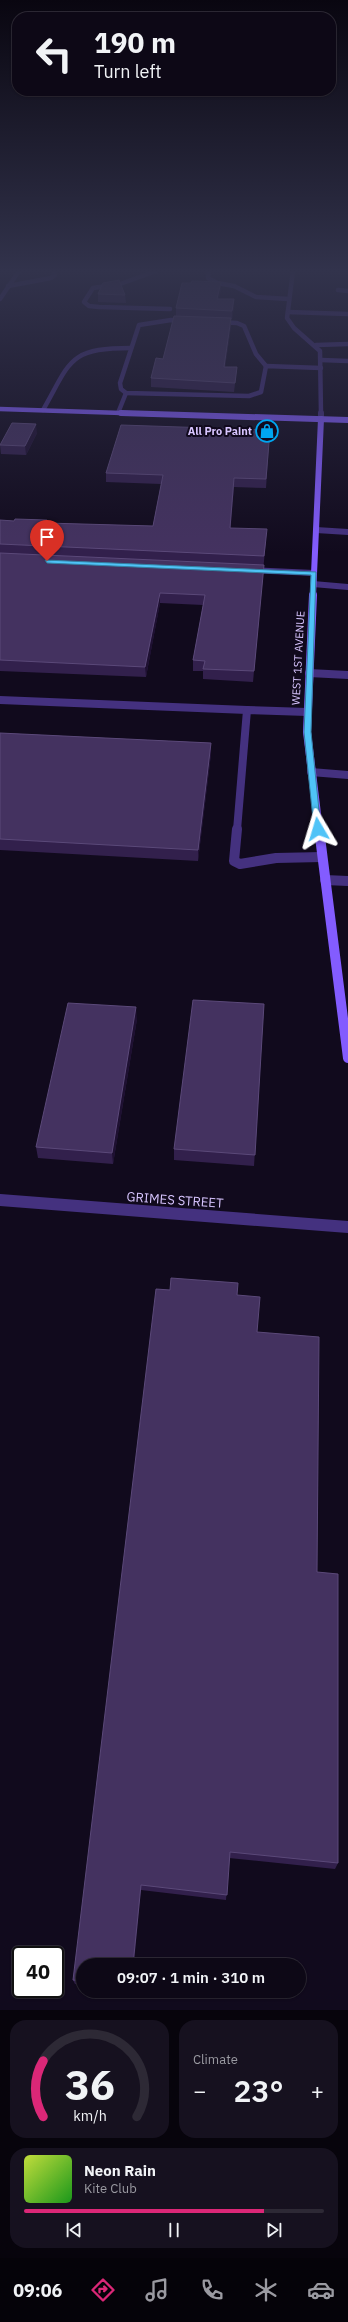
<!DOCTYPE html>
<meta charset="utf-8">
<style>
:root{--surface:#0d0816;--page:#16111f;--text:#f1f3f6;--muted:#9a9aa1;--line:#2d2935;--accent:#db2777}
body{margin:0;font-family:"IBM Plex Sans",sans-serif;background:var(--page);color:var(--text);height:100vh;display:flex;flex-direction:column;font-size:15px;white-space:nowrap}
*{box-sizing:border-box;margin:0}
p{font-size:13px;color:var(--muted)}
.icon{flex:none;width:22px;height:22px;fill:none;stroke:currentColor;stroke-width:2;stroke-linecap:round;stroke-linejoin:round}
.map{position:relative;height:2010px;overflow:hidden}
.panel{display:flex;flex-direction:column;gap:10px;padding:10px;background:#07040c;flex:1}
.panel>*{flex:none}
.banner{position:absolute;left:12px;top:12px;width:324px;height:84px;border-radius:16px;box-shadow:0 1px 3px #0004,0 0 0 1px var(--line);background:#0d0816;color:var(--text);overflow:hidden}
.speed{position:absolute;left:12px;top:1946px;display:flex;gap:8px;font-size:20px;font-weight:700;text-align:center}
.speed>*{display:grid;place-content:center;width:52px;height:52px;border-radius:50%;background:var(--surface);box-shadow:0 1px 3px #0004,0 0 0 1px var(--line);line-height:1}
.speed .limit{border:2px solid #111;border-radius:6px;background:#fff;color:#111}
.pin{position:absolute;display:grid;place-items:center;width:34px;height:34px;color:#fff;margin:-41px -17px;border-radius:50% 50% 50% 0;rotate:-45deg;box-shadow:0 0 4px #0007}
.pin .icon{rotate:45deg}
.me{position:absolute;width:44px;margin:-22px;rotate:353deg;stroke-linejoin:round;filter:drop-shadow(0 0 3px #0008)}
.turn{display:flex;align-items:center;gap:14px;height:84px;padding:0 16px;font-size:18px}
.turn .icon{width:52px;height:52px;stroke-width:2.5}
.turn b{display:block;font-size:28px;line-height:34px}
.big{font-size:30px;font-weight:600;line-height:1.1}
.panel .widget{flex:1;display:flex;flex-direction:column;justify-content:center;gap:6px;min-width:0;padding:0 14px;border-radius:16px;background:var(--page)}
.panel .dial{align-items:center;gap:0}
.dial svg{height:104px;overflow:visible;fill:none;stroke:var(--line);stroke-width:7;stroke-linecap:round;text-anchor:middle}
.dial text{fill:var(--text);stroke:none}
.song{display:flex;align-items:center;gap:12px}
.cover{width:48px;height:48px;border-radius:6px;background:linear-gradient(135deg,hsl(70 70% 55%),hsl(120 70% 35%))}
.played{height:4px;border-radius:2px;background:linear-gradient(90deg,var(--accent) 80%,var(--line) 80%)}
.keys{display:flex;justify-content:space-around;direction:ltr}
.heat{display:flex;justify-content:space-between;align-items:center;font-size:22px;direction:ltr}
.panel .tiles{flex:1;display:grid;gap:10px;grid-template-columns:1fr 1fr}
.widget:last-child{grid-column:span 2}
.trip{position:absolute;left:76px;top:1958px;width:230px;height:40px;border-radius:20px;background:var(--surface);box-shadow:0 1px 3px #0004,0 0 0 1px var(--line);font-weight:600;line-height:40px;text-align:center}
.tabs{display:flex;height:64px;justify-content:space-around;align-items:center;background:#050309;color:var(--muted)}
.tabs .icon{width:28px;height:28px}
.tabs .on{color:var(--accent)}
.tabs b{font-size:18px;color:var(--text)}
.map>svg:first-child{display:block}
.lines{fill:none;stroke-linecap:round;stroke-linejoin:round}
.lane-far3{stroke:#44317f;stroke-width:4.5}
.lane-far2{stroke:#44317f;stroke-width:6}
.lane-far1{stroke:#44317f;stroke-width:8}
.lane{stroke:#44317f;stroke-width:10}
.street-far2{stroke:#44317f;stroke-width:4.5}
.street-far1{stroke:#44317f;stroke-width:6}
.street{stroke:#44317f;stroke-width:12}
.secondary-far3{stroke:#835cff;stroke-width:4.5}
.secondary-far2{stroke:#835cff;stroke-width:6}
.secondary-far1{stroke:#835cff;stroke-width:8}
.secondary{stroke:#835cff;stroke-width:10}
.wall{fill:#32204c}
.shaded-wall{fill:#1e1031}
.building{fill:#443260;stroke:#5b4979}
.route{fill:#4fc3f7;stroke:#337fa1}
.labels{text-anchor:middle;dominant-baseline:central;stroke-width:4;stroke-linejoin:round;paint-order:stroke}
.far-poi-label{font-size:11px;font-weight:bold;fill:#d8c5ff;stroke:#110a1d;text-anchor:end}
.far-street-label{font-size:11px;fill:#d8c5ff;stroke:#110a1d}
.street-label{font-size:13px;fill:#d8c5ff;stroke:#110a1d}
</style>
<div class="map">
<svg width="348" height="2010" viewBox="0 0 348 2010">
<rect width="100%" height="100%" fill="#110a1d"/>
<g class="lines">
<g class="lane-far3">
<path d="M156 271 120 284 93 288 84 302 89 306 99 307 170 309"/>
<path d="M209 271 208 278 217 283 234 286 256 297 289 299"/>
<path d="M8 286 51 278 55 275 53 271"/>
<path d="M338 290 348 291"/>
<path d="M0 299 19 271"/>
<path d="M288 312 348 314"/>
<path d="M186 321 171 320 139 325 120 383 121 389 126 393 249 396 261 392 266 366 321 368"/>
<path d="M218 322 237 323 244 326 256 354 266 366"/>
<path d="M316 345 348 344"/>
<path d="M321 360 348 361"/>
<path d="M43 410C71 361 68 348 131 348"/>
<path d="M118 413 126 393"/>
</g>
<g class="lane-far2">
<path d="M316 530 348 532"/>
<path d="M250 570 314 573"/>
<path d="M313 584 348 587"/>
</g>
<g class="lane-far1">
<path d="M309 673 348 675"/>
<path d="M0 700 247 710"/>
<path d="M311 772 348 775"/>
<path d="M237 830 247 710 307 712"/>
</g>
<g class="lane">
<path d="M237 829 234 861 240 864 276 858 322 857"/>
<path d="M325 880 348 881"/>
</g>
<path class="street-far2" d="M293 271 287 318 294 328 320 351 321 414"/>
<path class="street-far1" d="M321 413V419"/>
<path class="street" d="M0 1200 348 1227"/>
<path class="secondary-far3" d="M0 409 152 414"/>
<g class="secondary-far2">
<path d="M121 413 348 420"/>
<path d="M313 596 321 419"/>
</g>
<path class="secondary-far1" d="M313 595 307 732 319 830"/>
<path class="secondary" d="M319 829 348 1058"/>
</g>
<g class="wall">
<path d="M221 290 218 299H234V307L232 319H231V326L225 367H237L234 392 151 387V378L163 359 176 316V308Z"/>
<path d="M98 294 125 295 126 303 98 302Z"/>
<path d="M270 430 266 488 234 487 230 528 266 539 253 682 203 679V671H193V660L203 605 160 603 146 677 0 671V520L48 523 153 526 161 484 106 482V473Z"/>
<path d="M37 433 26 455 1 454 0 445Z"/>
<path d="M0 733 211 743V754L198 861 0 850Z"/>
<path d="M264 1004 254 1166 174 1160V1149Z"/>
<path d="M137 1019 113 1164 38 1158 36 1147Z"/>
<path d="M170 1290 237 1295 257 1332 317 1572 338 1863 335 1869 229 1858 226 1900 141 1890 83 1965V1985L75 1984 73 1980Z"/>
</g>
<g class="shaded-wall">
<path d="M221 282V290L217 307V299Z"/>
<path d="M234 299V307L232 319V311Z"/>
<path d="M231 318V326L224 375V367Z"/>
<path d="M36 424 37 433 26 455 25 446Z"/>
<path d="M234 478V487L230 538V528Z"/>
<path d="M160 593V603L146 677 145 667Z"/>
<path d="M211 743V754L198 861V850Z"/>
<path d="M136 1007 137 1019 113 1164 112 1153Z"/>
<path d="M141 1885V1890L134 1965H133Z"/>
</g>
<g class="building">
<path d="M119 280 125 295 98 294 103 283Z"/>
<path d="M192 281 221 282 217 299H234L232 311 176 308 182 283H191Z"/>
<path d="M174 316 231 318 224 367H237L235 383 151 378 156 358 163 359Z"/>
<path d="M12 423 36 424 25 446 0 445Z"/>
<path d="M121 425 270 430 266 479 234 478 230 528 267 529 264 556 0 544V520L14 521 15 519 47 520 46 523 153 526 163 475 106 473Z"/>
<path d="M0 553 264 565 254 671 203 669 205 661 193 660 205 595 160 593 145 667 0 660Z"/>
<path d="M0 733 211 743 198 850 0 839Z"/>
<path d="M193 1000 264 1004 255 1155 174 1149Z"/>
<path d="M68 1003 136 1007 112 1153 36 1147Z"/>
<path d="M171 1278 238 1283 237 1295 260 1297 257 1332 319 1337 317 1572 338 1574V1863L230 1852 227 1895 141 1885 133 1965H83V1981L73 1980 156 1289 170 1290Z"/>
</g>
<linearGradient id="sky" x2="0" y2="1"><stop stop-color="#090610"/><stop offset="0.49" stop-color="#32334c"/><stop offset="1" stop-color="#32334c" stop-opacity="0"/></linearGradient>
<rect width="348" height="553" fill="url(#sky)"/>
<path class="route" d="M45 560 316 572 311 732 321 830 314 829 304 732 311 575 47 563Z"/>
<defs>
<g id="shop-ring" transform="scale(1.15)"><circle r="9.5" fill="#110a1d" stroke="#00a6f0" stroke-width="1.5"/><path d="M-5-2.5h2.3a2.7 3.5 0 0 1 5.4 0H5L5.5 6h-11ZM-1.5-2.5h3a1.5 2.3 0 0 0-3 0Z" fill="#00a6f0"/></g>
</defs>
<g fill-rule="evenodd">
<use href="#shop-ring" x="267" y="431"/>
</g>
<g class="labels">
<g class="far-poi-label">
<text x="252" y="431">All Pro Paint</text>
</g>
<g class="far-street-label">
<text transform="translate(298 658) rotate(-87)">WEST 1ST AVENUE</text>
</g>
<g class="street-label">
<text transform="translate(175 1200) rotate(4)">GRIMES STREET</text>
</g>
</g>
</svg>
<div class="speed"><div class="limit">40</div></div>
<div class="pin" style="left:47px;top:561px;background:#d93025"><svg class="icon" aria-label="arrive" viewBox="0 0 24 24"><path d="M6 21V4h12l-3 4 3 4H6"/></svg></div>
<svg class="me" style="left:318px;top:829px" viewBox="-20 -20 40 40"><path d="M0-17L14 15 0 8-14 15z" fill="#4fc3f7" stroke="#fff" stroke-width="4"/></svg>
<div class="trip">09:07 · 1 min · 310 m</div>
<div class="banner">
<div class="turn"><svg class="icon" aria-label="left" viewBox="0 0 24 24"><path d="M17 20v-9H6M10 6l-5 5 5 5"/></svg><div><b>190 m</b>Turn left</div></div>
</div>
</div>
<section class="panel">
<div class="tiles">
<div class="widget dial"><svg viewBox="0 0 100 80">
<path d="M14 69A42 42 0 1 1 86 69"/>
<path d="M14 69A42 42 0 0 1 14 26" stroke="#db2777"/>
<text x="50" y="56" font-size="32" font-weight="700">36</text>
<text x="50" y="72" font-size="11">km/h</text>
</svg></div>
<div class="widget"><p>Climate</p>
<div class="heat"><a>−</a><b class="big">23°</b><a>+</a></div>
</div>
<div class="widget">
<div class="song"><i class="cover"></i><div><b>Neon Rain</b><p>Kite Club</p></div></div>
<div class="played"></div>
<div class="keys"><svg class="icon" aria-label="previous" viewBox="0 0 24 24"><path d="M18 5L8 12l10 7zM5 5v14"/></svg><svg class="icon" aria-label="pause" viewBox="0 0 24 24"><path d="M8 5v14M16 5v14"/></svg><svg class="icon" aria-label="next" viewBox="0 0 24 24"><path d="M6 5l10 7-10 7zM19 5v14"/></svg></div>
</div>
</div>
</section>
<nav class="tabs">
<b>09:06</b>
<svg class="icon on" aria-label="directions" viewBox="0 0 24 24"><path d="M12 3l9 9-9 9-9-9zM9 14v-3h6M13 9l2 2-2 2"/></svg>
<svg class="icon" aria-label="music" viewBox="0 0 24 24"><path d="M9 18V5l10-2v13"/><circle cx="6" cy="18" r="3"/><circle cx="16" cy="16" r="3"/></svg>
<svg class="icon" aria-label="phone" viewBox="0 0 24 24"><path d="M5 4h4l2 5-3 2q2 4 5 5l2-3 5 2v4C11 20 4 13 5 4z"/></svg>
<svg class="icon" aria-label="climate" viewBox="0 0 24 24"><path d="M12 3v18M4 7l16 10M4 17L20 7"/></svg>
<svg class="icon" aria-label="car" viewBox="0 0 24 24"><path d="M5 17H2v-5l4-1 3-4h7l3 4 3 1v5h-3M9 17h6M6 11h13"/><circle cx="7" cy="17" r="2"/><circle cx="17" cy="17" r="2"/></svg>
</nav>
